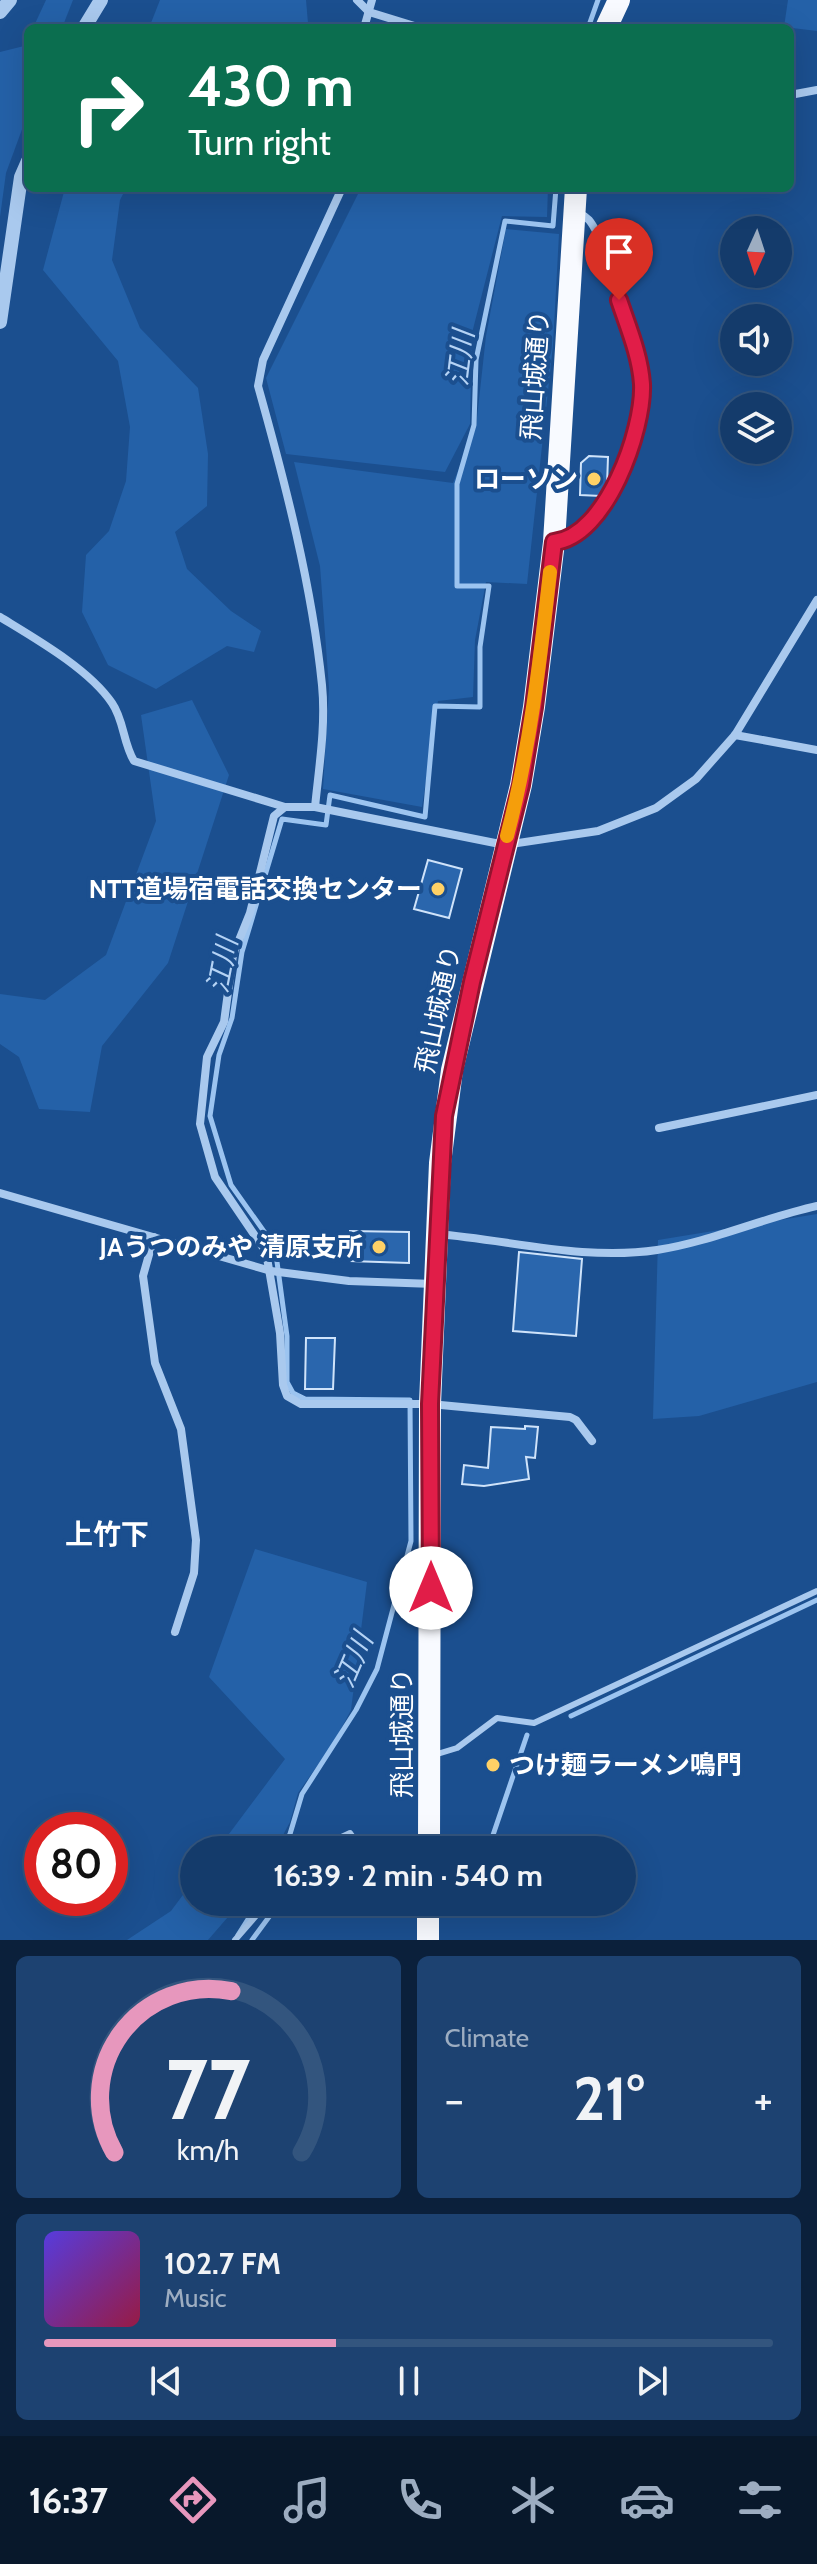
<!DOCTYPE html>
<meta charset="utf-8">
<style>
:root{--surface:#143b6b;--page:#1d4271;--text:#f1f3f6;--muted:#9dadc1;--line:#33557e;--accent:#e797bd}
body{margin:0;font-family:Cabin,"Noto Sans JP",sans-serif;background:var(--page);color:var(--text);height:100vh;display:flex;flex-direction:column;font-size:30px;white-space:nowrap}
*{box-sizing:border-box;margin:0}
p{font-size:26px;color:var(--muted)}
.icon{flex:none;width:44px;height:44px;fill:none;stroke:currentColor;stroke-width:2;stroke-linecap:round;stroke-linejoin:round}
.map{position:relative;height:1940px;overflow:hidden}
.panel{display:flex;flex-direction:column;gap:16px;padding:16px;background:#0b203b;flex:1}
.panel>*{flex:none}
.banner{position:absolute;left:24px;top:24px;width:770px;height:168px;border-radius:12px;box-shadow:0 8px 32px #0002,0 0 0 2px var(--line);background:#0b6e4f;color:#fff;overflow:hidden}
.needle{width:52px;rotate:183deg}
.fabs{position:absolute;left:720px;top:216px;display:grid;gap:16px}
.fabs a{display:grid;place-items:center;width:72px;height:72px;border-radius:50%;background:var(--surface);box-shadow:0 8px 32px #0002,0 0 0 2px var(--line);font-size:40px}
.speed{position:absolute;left:24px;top:1812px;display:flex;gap:16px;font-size:40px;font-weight:700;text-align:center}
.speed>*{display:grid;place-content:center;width:104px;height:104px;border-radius:50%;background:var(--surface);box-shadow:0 8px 32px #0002,0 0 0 2px var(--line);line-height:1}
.speed .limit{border:12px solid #d22;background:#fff;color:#111}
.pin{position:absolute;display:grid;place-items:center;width:68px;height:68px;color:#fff;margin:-82px -34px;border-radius:50% 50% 50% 0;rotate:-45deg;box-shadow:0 0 8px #0007}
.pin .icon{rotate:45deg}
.me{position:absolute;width:88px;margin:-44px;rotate:0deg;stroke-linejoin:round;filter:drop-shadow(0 0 6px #0008)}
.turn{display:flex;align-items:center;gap:28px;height:168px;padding:0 32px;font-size:36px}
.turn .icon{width:104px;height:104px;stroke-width:2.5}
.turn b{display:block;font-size:56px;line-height:68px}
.big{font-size:60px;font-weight:700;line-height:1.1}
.panel .card{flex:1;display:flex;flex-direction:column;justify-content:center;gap:12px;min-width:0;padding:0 28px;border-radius:12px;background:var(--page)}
.panel .dial{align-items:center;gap:0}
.dial svg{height:208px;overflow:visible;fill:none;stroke:var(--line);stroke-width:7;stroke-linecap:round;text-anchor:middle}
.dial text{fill:var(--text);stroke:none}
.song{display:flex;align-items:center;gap:24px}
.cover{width:96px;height:96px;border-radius:12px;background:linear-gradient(135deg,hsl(250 70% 55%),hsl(340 70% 35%))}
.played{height:8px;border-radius:4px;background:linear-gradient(90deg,var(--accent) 40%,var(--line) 40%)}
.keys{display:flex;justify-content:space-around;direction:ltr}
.heat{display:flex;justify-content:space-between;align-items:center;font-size:44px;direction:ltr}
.panel .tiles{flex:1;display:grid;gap:16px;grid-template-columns:1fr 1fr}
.card:last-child{grid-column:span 2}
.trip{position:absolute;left:180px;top:1836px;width:456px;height:80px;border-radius:40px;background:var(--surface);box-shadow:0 8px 32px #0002,0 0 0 2px var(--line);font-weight:700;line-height:80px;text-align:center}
.tabs{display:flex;height:128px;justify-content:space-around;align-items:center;background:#08182b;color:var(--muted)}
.tabs .icon{width:56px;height:56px}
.tabs .active{color:var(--accent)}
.tabs b{font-size:36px;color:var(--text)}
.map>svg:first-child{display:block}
.green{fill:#2461a8}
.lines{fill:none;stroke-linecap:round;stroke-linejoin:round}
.stream{stroke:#9cc4f0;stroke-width:5}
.building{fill:#2a66ad;stroke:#cfe3fa;stroke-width:2}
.service{stroke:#a9c9ee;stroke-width:6}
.minor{stroke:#a9c9ee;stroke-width:8}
.tertiary{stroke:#a9c9ee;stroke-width:14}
.trunk{stroke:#f8faff;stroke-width:22}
.route-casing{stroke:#92132f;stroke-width:20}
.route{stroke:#e11d48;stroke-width:14}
.slow{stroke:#f59e0b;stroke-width:14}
.poi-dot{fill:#ffd166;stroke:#1b4f8f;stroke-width:3}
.labels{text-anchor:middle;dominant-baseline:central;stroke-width:8;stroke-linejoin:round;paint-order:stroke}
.street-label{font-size:26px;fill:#fff;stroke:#1b4f8f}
.poi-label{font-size:26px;font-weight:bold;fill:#fff;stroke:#1b4f8f;text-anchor:end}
.water-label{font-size:28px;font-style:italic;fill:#b5d3f5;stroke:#1b4f8f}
.neighbourhood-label{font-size:28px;font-weight:bold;fill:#fff;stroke:#1b4f8f}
</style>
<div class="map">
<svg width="817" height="1940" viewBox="0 0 817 1940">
<rect width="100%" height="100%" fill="#1b4f8f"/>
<g class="green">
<path d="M46 0H73L62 28H33Z"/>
<path d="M160 0H306L308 23 304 28H149Z"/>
<path d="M788 0H817V31L784 27Z"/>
<path d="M28 38V113L6 173 0 217V52L24 46Z"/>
<path d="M65 188H126L120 200 112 260 140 328 198 388 208 454 207 506 175 532 187 569 231 611 261 631 254 652 227 646 156 689 108 665 82 612 86 555 109 531 126 481 130 427 118 361 43 270Z"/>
<path d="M361 188H548L547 217 502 216 472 333 470 424 445 472 286 454 266 378Z"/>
<path d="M506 229 559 234 553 345 527 584 486 582 475 640 473 697 438 701 422 807 323 789 329 688 320 566 294 462 453 483 476 427 486 336Z"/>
<path d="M192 700 229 775 168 963 102 1046 90 1112 39 1109 19 1057 0 1044V994L45 1000 106 955 156 821 141 715Z"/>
<path d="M817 1214V1382L699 1416 653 1419 658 1240Z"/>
<path d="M255 1549 367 1582 351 1710 334 1742 298 1793 290 1822 275 1850H217L285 1759 209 1677Z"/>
<path d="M194 1880V1902H241L208 1940H127L171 1911Z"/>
</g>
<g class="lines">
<g class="stream">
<path d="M588 28 598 0"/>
<path d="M571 1716 817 1600"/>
<path d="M435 1839 492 1838 527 1735"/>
<path d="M280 1850 290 1834 302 1794 356 1710 377 1669 411 1541 410 1400 305 1399 293 1393 287 1382V1336L275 1247 231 1185 210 1116 219 1055 232 1018 242 952 282 819 326 825 330 795 425 817 435 706 480 707V647L489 586H457V484L474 425 476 360 505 221 553 226 556 188"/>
<path d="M328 1850 347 1841 421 1840"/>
<path d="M238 1935 259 1902"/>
<path d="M252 1940 280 1902"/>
</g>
</g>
<g class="building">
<path d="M589 456 608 457 607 485 601 496 580 495 581 463Z"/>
<path d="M428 860 462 869 449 918 414 909Z"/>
<path d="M350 1231 409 1232V1263L350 1261Z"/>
<path d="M519 1252 582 1259 576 1336 513 1331Z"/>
<path d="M306 1338H335L333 1389H305Z"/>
<path d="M525 1426 538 1427 535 1458 526 1457 529 1479 484 1486 462 1484 464 1465 488 1468 491 1427 525 1429Z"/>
</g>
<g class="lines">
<g class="service">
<path d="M434 1755 457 1748 497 1718 534 1723 817 1591"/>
<path d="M314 1850 350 1833 362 1850"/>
<path d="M235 1940 268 1902"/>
</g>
<g class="minor">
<path d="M357 0 369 12 421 28"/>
<path d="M364 28 372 0"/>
<path d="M790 95 817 90"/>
<path d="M558 542C607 536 644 425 641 383 640 355 606 240 589 220 587 218 581 214 579 213"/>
<path d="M0 617C36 639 89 669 112 703 124 720 123 743 134 761L285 807"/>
<path d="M735 735 817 750"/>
<path d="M315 807C319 767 326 725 322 685 312 586 285 482 258 386L263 360 342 188"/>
<path d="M659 1128 817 1095"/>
<path d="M0 1193 271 1271 349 1281 434 1284"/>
<path d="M437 1234C510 1240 584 1261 657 1250 710 1242 763 1218 817 1206"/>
<path d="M154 1237 143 1276 155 1363 181 1429 196 1540 194 1573 175 1632"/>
<path d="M592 1441 576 1420 570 1417 430 1404H301L287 1396 283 1385 280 1333 266 1252 215 1177 200 1124 207 1057 224 1022 233 955 250 913 274 816 285 807H315L505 845 598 831 656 808 696 779 735 735 817 600"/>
</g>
<g class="tertiary">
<path d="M0 12 10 0"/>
<path d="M84 28 101 0"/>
<path d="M0 322 21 177 28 161"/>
</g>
<g class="trunk">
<path d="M606 28 619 0"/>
<path d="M429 1850 430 1404 440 1163 452 1070 521 785 534 707 554 542 576 188"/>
<path d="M428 1940V1902"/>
</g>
</g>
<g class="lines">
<g class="route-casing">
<path id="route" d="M431 1588 430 1404 444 1116 472 982 521 785 534 707 554 542C606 537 644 430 642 384 640 355 628 327 619 300"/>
</g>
<use href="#route" class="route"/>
<path class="slow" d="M507 836C530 749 540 661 550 572"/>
</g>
<g class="poi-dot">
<circle cx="594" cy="479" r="8"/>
<circle cx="438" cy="889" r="8"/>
<circle cx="379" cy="1247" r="8"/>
<circle cx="493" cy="1765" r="8"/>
</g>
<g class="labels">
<g class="street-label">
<text transform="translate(535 375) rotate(-86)">飛山城通り</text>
<text transform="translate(438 1009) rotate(-78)">飛山城通り</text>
<text transform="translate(402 1733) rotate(-90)">飛山城通り</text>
</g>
<g class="poi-label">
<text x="578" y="479">ローソン</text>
<text x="422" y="889">NTT道場宿電話交換センター</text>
<text x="363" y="1247">JAうつのみや 清原支所</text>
<text x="509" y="1765" text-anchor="start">つけ麺ラーメン鳴門</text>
</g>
<g class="water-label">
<text transform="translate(460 358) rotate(-83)">江川</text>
<text transform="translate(222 965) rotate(-79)">江川</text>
<text transform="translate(353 1660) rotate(-67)">江川</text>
</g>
<g class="neighbourhood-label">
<text x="107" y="1534">上竹下</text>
</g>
</g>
</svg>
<div class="fabs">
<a><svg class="needle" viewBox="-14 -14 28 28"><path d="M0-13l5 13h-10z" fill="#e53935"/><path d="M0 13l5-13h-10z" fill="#9dadc1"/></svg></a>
<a><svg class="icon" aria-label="sound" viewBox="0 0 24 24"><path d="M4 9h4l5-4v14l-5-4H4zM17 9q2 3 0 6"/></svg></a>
<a><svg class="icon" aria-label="layers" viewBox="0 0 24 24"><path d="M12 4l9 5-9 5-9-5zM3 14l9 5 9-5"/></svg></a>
</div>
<div class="speed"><div class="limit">80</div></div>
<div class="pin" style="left:619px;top:300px;background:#d93025"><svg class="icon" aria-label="arrive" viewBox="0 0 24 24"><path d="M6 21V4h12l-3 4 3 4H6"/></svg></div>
<svg class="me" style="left:431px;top:1588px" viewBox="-20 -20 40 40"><circle r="19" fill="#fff"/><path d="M0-13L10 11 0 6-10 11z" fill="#e11d48"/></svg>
<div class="trip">16:39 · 2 min · 540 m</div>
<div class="banner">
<div class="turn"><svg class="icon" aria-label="right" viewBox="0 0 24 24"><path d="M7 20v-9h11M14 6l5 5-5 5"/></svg><div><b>430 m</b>Turn right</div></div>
</div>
</div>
<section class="panel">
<div class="tiles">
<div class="card dial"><svg viewBox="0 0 100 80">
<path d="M14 69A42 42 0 1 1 86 69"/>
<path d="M14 69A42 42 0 0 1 59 7" stroke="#e797bd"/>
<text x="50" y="56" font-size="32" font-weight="700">77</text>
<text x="50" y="72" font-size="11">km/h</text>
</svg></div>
<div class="card"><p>Climate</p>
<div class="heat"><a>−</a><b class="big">21°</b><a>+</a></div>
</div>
<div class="card">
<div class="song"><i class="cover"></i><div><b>102.7 FM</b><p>Music</p></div></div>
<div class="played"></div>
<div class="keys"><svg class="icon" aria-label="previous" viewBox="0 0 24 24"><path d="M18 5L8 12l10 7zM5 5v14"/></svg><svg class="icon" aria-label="pause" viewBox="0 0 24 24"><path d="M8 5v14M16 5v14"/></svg><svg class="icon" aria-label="next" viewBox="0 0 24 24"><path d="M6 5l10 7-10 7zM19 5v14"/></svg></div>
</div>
</div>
</section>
<nav class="tabs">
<b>16:37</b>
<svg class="icon active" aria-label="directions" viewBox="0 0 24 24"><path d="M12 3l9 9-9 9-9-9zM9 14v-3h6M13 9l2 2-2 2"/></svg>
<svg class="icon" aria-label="music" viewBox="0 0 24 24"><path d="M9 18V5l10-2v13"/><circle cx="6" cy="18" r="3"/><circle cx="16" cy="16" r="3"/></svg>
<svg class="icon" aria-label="phone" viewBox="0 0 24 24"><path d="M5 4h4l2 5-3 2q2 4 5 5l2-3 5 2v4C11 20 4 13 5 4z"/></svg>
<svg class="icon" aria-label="climate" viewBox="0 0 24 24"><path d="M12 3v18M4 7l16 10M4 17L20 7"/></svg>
<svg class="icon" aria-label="car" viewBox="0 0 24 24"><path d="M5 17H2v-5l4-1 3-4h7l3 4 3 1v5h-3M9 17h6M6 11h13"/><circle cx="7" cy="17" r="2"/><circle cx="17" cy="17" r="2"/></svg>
<svg class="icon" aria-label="filters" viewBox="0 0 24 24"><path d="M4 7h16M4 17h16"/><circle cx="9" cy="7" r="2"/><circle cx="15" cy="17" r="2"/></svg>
</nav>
